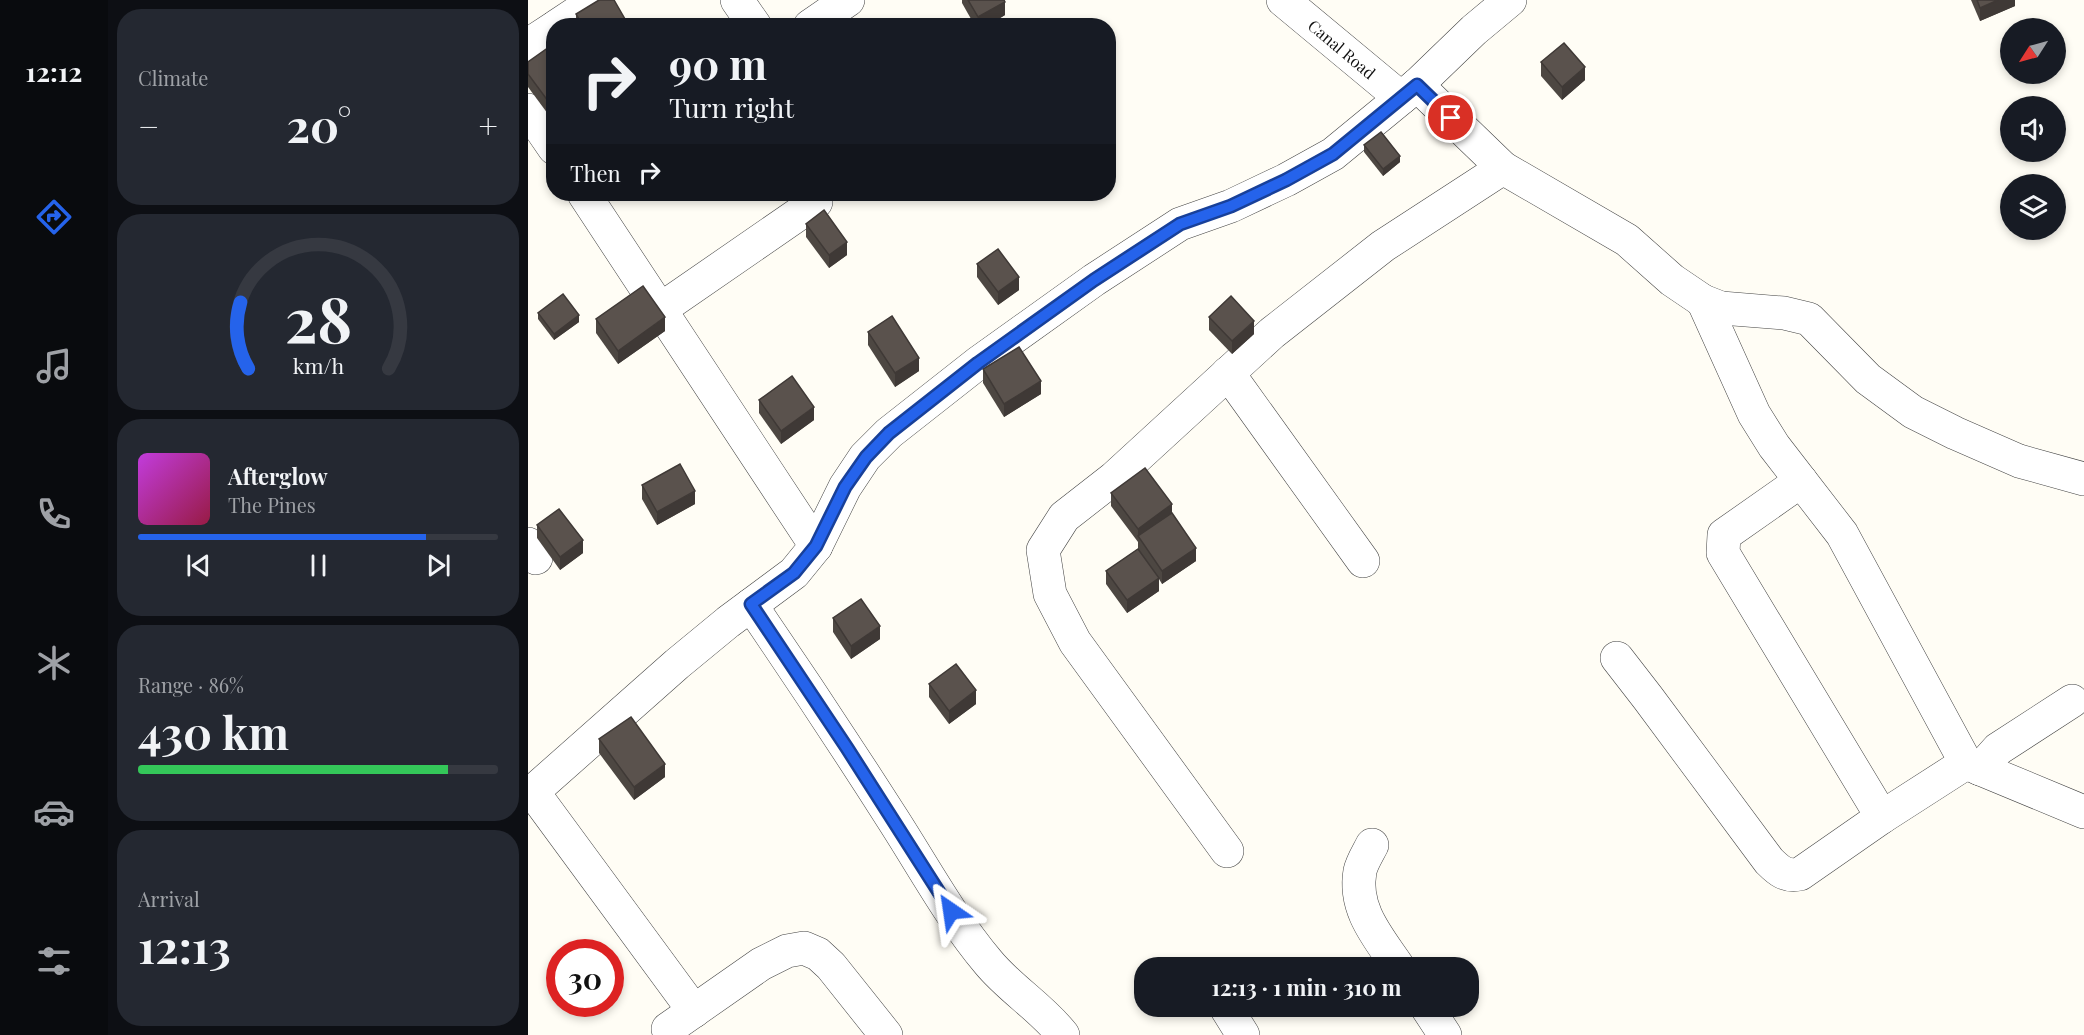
<!DOCTYPE html>
<meta charset="utf-8">
<style>
:root{--surface:#171b24;--page:#242831;--text:#f1f3f6;--muted:#9ea1a6;--line:#363941;--accent:#2563eb}
body{margin:0;font-family:"Playfair Display",serif;background:var(--page);color:var(--text);height:100vh;display:flex;flex-direction:column;font-size:22px;white-space:nowrap}
*{box-sizing:border-box;margin:0}
p{font-size:20px;color:var(--muted)}
.icon{flex:none;width:33px;height:33px;fill:none;stroke:currentColor;stroke-width:2;stroke-linecap:round;stroke-linejoin:round}
.map{position:relative;flex:1;overflow:hidden}
.side{display:flex;flex-direction:column;gap:9px;padding:9px;background:#0d0f14;width:420px}
.side>*{flex:none}
.banner{position:absolute;left:18px;top:18px;width:570px;height:183px;border-radius:24px;box-shadow:0 3px 9px #0003;background:#171b24;color:var(--text);overflow:hidden}
.needle{width:39px;rotate:234deg}
.buttons{position:absolute;left:1472px;top:18px;display:grid;gap:12px}
.buttons a{display:grid;place-items:center;width:66px;height:66px;border-radius:50%;background:var(--surface);box-shadow:0 3px 9px #0003;font-size:30px}
.speed{position:absolute;left:18px;top:939px;display:flex;gap:12px;font-size:30px;font-weight:700;text-align:center}
.speed>*{display:grid;place-content:center;width:78px;height:78px;border-radius:50%;background:var(--surface);box-shadow:0 3px 9px #0003;line-height:1}
.speed .limit{border:9px solid #d22;background:#fff;color:#111}
.pin{position:absolute;display:grid;place-items:center;width:51px;height:51px;color:#fff;margin:-26px;border:3px solid #fff;border-radius:50%;box-shadow:0 2px 6px #0007}
.me{position:absolute;width:66px;margin:-33px;rotate:328deg;stroke-linejoin:round;filter:drop-shadow(0 0 4px #0008)}
.turn{display:flex;align-items:center;gap:21px;height:126px;padding:0 24px;font-size:27px}
.turn .icon{width:78px;height:78px;stroke-width:2.5}
.turn b{display:block;font-size:42px;line-height:51px}
.then{display:flex;align-items:center;height:57px;padding:0 24px;background:#0003;gap:12px;font-size:22px}
.big{font-size:45px;font-weight:700;line-height:1.1}
.side .tile{flex:1;display:flex;flex-direction:column;justify-content:center;gap:9px;min-width:0;padding:0 21px;border-radius:24px;background:var(--page)}
.side .dial{align-items:center;gap:0}
.dial svg{height:156px;overflow:visible;fill:none;stroke:var(--line);stroke-width:7;stroke-linecap:round;text-anchor:middle}
.dial text{fill:var(--text);stroke:none}
.song{display:flex;align-items:center;gap:18px}
.cover{width:72px;height:72px;border-radius:9px;background:linear-gradient(135deg,hsl(290 70% 55%),hsl(340 70% 35%))}
.played{height:6px;border-radius:3px;background:linear-gradient(90deg,var(--accent) 80%,var(--line) 80%)}
.keys{display:flex;justify-content:space-around;direction:ltr}
.heat{display:flex;justify-content:space-between;align-items:center;font-size:33px;direction:ltr}
.charge{height:9px;border-radius:4px;background:linear-gradient(90deg,#34c759 86%,var(--line) 0)}
.trip{position:absolute;left:606px;top:957px;width:345px;height:60px;border-radius:24px;background:var(--surface);box-shadow:0 3px 9px #0003;font-weight:700;line-height:60px;text-align:center}
main{display:flex;flex:1;min-height:0}
.tab-bar{display:flex;flex-direction:column;width:108px;justify-content:space-around;align-items:center;background:#090b0e;color:var(--muted)}
.tab-bar .icon{width:42px;height:42px}
.tab-bar .current{color:var(--accent)}
.tab-bar b{font-size:27px;color:var(--text)}
.map>svg:first-child{display:block}
.lines{fill:none;stroke-linecap:round;stroke-linejoin:round}
.minor-casing{stroke:#444;stroke-width:34}
.minor{stroke:#fff;stroke-width:33}
.wall{fill:#4d4742}
.shaded-wall{fill:#3f3936}
.building{fill:#5a524d;stroke:#3f3936;stroke-width:1.5}
.route-casing{stroke:#184099;stroke-width:15}
.route{stroke:#2563eb;stroke-width:10}
.labels{text-anchor:middle;dominant-baseline:central;stroke-width:6;stroke-linejoin:round;paint-order:stroke}
.street-label{font-size:16px;fill:#111;stroke:#fff}
</style>
<main>
<nav class="tab-bar">
<b>12:12</b>
<svg class="icon current" aria-label="directions" viewBox="0 0 24 24"><path d="M12 3l9 9-9 9-9-9zM9 14v-3h6M13 9l2 2-2 2"/></svg>
<svg class="icon" aria-label="music" viewBox="0 0 24 24"><path d="M9 18V5l10-2v13"/><circle cx="6" cy="18" r="3"/><circle cx="16" cy="16" r="3"/></svg>
<svg class="icon" aria-label="phone" viewBox="0 0 24 24"><path d="M5 4h4l2 5-3 2q2 4 5 5l2-3 5 2v4C11 20 4 13 5 4z"/></svg>
<svg class="icon" aria-label="climate" viewBox="0 0 24 24"><path d="M12 3v18M4 7l16 10M4 17L20 7"/></svg>
<svg class="icon" aria-label="car" viewBox="0 0 24 24"><path d="M5 17H2v-5l4-1 3-4h7l3 4 3 1v5h-3M9 17h6M6 11h13"/><circle cx="7" cy="17" r="2"/><circle cx="17" cy="17" r="2"/></svg>
<svg class="icon" aria-label="filters" viewBox="0 0 24 24"><path d="M4 7h16M4 17h16"/><circle cx="9" cy="7" r="2"/><circle cx="15" cy="17" r="2"/></svg>
</nav>
<section class="side">
<div class="tile"><p>Climate</p>
<div class="heat"><a>−</a><b class="big">20°</b><a>+</a></div>
</div>
<div class="tile dial"><svg viewBox="0 0 100 80">
<path d="M14 69A42 42 0 1 1 86 69"/>
<path d="M14 69A42 42 0 0 1 10 35" stroke="#2563eb"/>
<text x="50" y="56" font-size="32" font-weight="700">28</text>
<text x="50" y="72" font-size="11">km/h</text>
</svg></div>
<div class="tile">
<div class="song"><i class="cover"></i><div><b>Afterglow</b><p>The Pines</p></div></div>
<div class="played"></div>
<div class="keys"><svg class="icon" aria-label="previous" viewBox="0 0 24 24"><path d="M18 5L8 12l10 7zM5 5v14"/></svg><svg class="icon" aria-label="pause" viewBox="0 0 24 24"><path d="M8 5v14M16 5v14"/></svg><svg class="icon" aria-label="next" viewBox="0 0 24 24"><path d="M6 5l10 7-10 7zM19 5v14"/></svg></div>
</div>
<div class="tile"><p>Range · 86%</p><b class="big">430 km</b><div class="charge"></div></div>
<div class="tile"><p>Arrival</p><b class="big">12:13</b></div>
</section>
<div class="map">
<svg width="1556" height="1035" viewBox="0 0 1556 1035">
<rect width="100%" height="100%" fill="#fffdf5"/>
<g class="lines">
<g class="minor-casing">
<g id="minor">
<path d="M209 0 227 26"/>
<path d="M755 0 873 98"/>
<path d="M29 26 68 0"/>
<path d="M282 26 320 0"/>
<path d="M0 45 26 28"/>
<path d="M889 85 975 168 1099 240 1144 280 1175 301 1193 308 1256 313 1281 319 1340 379 1385 412 1427 433 1491 461 1556 479"/>
<path d="M0 110 26 148"/>
<path d="M56 194 288 546"/>
<path d="M133 309 288 202"/>
<path d="M700 373 835 561"/>
<path d="M1273 481 1196 535 1195 553 1354 817"/>
<path d="M0 544 8 558"/>
<path d="M223 605C271 675 318 746 364 818 395 866 423 918 460 962 482 989 513 1007 535 1035"/>
<path d="M1089 658 1120 698 1241 861C1251 871 1258 877 1272 874L1354 817 1438 763 1314 534 1246 446 1226 414 1175 301"/>
<path d="M1438 763 1556 812"/>
<path d="M1452 769 1470 749 1544 701"/>
<path d="M5 792 166 1011"/>
<path d="M0 796 149 664 200 622 266 573 288 546 317 487 337 457 361 433 450 363 566 280 652 224 703 206 758 180 805 154 889 85 946 30 982 0"/>
<path d="M844 845C840 853 834 862 832 871 825 910 851 938 871 968"/>
<path d="M699 851 547 642 522 594 515 550 536 517 586 478 744 333 855 246 975 168"/>
<path d="M697 1006 715 1035"/>
<path d="M898 1006 917 1035"/>
<path d="M140 1029 233 964 259 951 276 948 290 954 303 966 358 1035"/>
</g>
</g>
<use href="#minor" class="minor"/>
</g>
<g class="wall">
<path d="M434 0H476L477 15 459 26H447L434 3Z"/>
<path d="M1443 0H1487V6L1452 21Z"/>
<path d="M48 14 101 26H48Z"/>
<path d="M26 47V110L20 114 0 87V62Z"/>
<path d="M1013 62 1057 80 1034 100 1013 76Z"/>
<path d="M836 145 872 162 855 176 836 152Z"/>
<path d="M278 224 319 255 301 268 278 237Z"/>
<path d="M449 264 491 290 470 305 449 277Z"/>
<path d="M10 313 51 322 26 340 10 319Z"/>
<path d="M681 317 726 334 704 354 681 330Z"/>
<path d="M68 319 137 331 90 364 68 333Z"/>
<path d="M340 332 391 371 367 387 340 345Z"/>
<path d="M455 369 513 394 476 417 455 383Z"/>
<path d="M231 400 286 420 253 444 231 413Z"/>
<path d="M114 485 167 504 129 525 114 499Z"/>
<path d="M583 493 644 513 668 561 634 584 631 579V591L599 613 578 584V571L610 549V542L583 506Z"/>
<path d="M9 525 55 553 32 570 9 538Z"/>
<path d="M305 618 352 639 323 659 305 632Z"/>
<path d="M401 684 448 704 421 724 401 697Z"/>
<path d="M71 739 137 777 106 800 71 753Z"/>
</g>
<g class="shaded-wall">
<path d="M1470 0H1487V6L1452 21V8Z"/>
<path d="M477 2V15L459 26H450V17Z"/>
<path d="M1057 67V80L1034 100V87Z"/>
<path d="M26 97V110L20 114V101Z"/>
<path d="M872 156V162L855 176V169Z"/>
<path d="M319 242V255L301 268V255Z"/>
<path d="M491 277V290L470 305V292Z"/>
<path d="M51 315V322L26 340V334Z"/>
<path d="M137 317V331L90 364V351Z"/>
<path d="M726 321V334L704 354V341Z"/>
<path d="M391 358V371L367 387V373Z"/>
<path d="M513 381V394L476 417V404Z"/>
<path d="M286 407V420L253 444V431Z"/>
<path d="M167 491V504L129 525V512Z"/>
<path d="M644 504V517L610 536V542V529Z"/>
<path d="M55 540V553L32 570V557Z"/>
<path d="M668 548V561L634 584V571Z"/>
<path d="M631 578V591L599 613V600Z"/>
<path d="M352 626V639L323 659V646Z"/>
<path d="M448 690V704L421 724V711Z"/>
<path d="M137 764V777L106 800V787Z"/>
</g>
<g class="building">
<path d="M71 0H86L101 26H55L48 14Z"/>
<path d="M440 0H476L477 2 450 17Z"/>
<path d="M1449 0H1470L1452 8Z"/>
<path d="M1036 43 1057 67 1034 87 1013 62Z"/>
<path d="M24 45 26 47V97L20 101 0 74V62Z"/>
<path d="M853 132 872 156 855 169 836 145Z"/>
<path d="M296 210 319 242 301 255 278 224Z"/>
<path d="M470 249 491 277 470 292 449 264Z"/>
<path d="M115 286 137 317 90 351 68 319Z"/>
<path d="M35 294 51 315 26 334 10 313Z"/>
<path d="M703 296 726 321 704 341 681 317Z"/>
<path d="M364 316 391 358 367 373 340 332Z"/>
<path d="M491 347 513 381 476 404 455 369Z"/>
<path d="M264 376 286 407 253 431 231 400Z"/>
<path d="M152 464 167 491 129 512 114 485Z"/>
<path d="M617 468 644 504 610 529 583 493Z"/>
<path d="M31 509 55 540 32 557 9 525Z"/>
<path d="M644 513 668 548 634 571 610 536Z"/>
<path d="M610 549 631 578 599 600 578 571Z"/>
<path d="M333 599 352 626 323 646 305 618Z"/>
<path d="M428 664 448 690 421 711 401 684Z"/>
<path d="M103 717 137 764 106 787 71 739Z"/>
</g>
<g class="lines">
<g class="route-casing">
<path id="route" d="M423 911 319 748 223 604 266 573 288 546 317 487 338 457 361 433 450 363 566 280 652 224 703 206 758 180 805 154 889 85 923 118"/>
</g>
<use href="#route" class="route"/>
</g>
<g class="labels">
<g class="street-label">
<text transform="translate(814 49) rotate(40)">Canal Road</text>
</g>
</g>
</svg>
<div class="buttons">
<a><svg class="needle" viewBox="-14 -14 28 28"><path d="M0-13l5 13h-10z" fill="#e53935"/><path d="M0 13l5-13h-10z" fill="#9ea1a6"/></svg></a>
<a><svg class="icon" aria-label="sound" viewBox="0 0 24 24"><path d="M4 9h4l5-4v14l-5-4H4zM17 9q2 3 0 6"/></svg></a>
<a><svg class="icon" aria-label="layers" viewBox="0 0 24 24"><path d="M12 4l9 5-9 5-9-5zM3 14l9 5 9-5"/></svg></a>
</div>
<div class="speed"><div class="limit">30</div></div>
<div class="pin" style="left:923px;top:118px;background:#d93025"><svg class="icon" aria-label="arrive" viewBox="0 0 24 24"><path d="M6 21V4h12l-3 4 3 4H6"/></svg></div>
<svg class="me" style="left:423px;top:911px" viewBox="-20 -20 40 40"><path d="M0-17L14 15 0 8-14 15z" fill="#2563eb" stroke="#fff" stroke-width="4"/></svg>
<div class="trip">12:13 · 1 min · 310 m</div>
<div class="banner">
<div class="turn"><svg class="icon" aria-label="right" viewBox="0 0 24 24"><path d="M7 20v-9h11M14 6l5 5-5 5"/></svg><div><b>90 m</b>Turn right</div></div>
<div class="then">Then<svg class="icon" aria-label="right" viewBox="0 0 24 24"><path d="M7 20v-9h11M14 6l5 5-5 5"/></svg></div>
</div>
</div>
</main>
